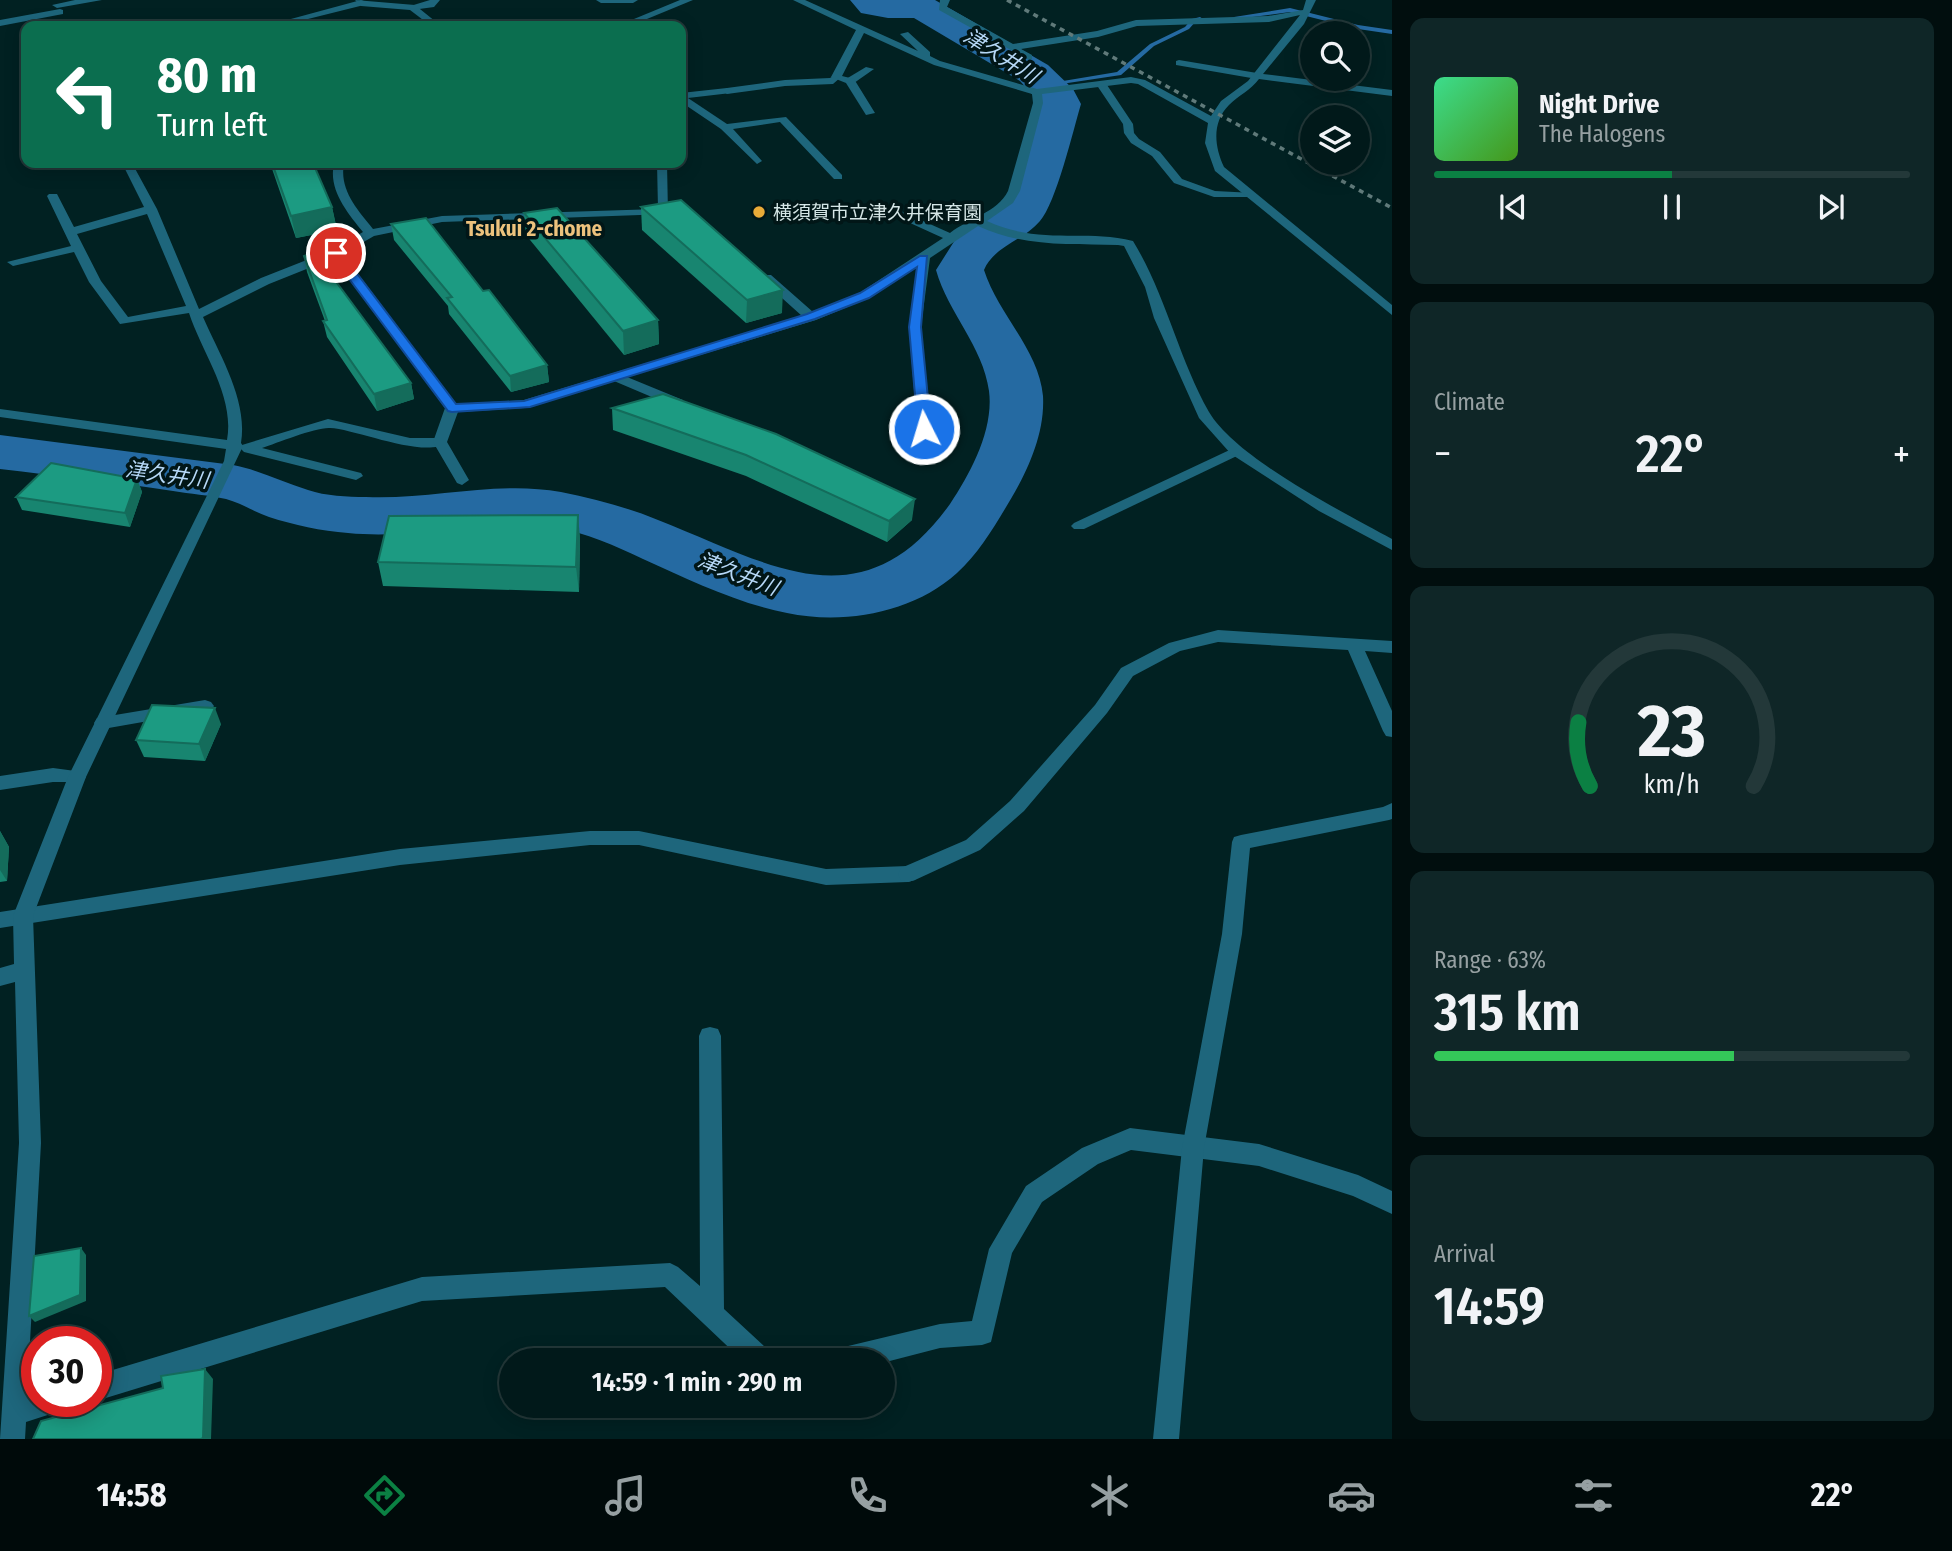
<!DOCTYPE html>
<meta charset="utf-8">
<style>
:root{--surface:#01191a;--page:#0f2627;--text:#f1f3f6;--muted:#96a0a2;--line:#233839;--accent:#0b8043}
body{margin:0;font-family:"Fira Sans Condensed","Noto Sans JP",sans-serif;background:var(--page);color:var(--text);height:100vh;display:flex;flex-direction:column;font-size:26px;white-space:nowrap}
*{box-sizing:border-box;margin:0}
p{font-size:23px;color:var(--muted)}
.icon{flex:none;width:38px;height:38px;fill:none;stroke:currentColor;stroke-width:2;stroke-linecap:round;stroke-linejoin:round}
.map{position:relative;flex:1;overflow:hidden}
.sheet{display:flex;flex-direction:column;gap:18px;padding:18px;background:#010e0e;width:560px}
.sheet>*{flex:none}
.guide{position:absolute;left:21px;top:21px;width:665px;height:147px;border-radius:14px;box-shadow:0 4px 18px #0003,0 0 0 2px var(--line);background:#0b6e4f;color:#fff;overflow:hidden}
.tools{position:absolute;left:1300px;top:21px;display:grid;gap:14px}
.tools a{display:grid;place-items:center;width:70px;height:70px;border-radius:50%;background:var(--surface);box-shadow:0 4px 18px #0003,0 0 0 2px var(--line);font-size:35px}
.speed{position:absolute;left:21px;top:1326px;display:flex;gap:14px;font-size:35px;font-weight:700;text-align:center}
.speed>*{display:grid;place-content:center;width:91px;height:91px;border-radius:50%;background:var(--surface);box-shadow:0 4px 18px #0003,0 0 0 2px var(--line);line-height:1}
.speed .limit{border:10px solid #d22;background:#fff;color:#111}
.pin{position:absolute;display:grid;place-items:center;width:60px;height:60px;color:#fff;margin:-30px;border:4px solid #fff;border-radius:50%;box-shadow:0 2px 7px #0007}
.me{position:absolute;width:77px;margin:-38px;rotate:355deg;stroke-linejoin:round;filter:drop-shadow(0 0 5px #0008)}
.turn{display:flex;align-items:center;gap:24px;height:147px;padding:0 21px;font-size:32px}
.turn .icon{width:91px;height:91px;stroke-width:2.5}
.turn b{display:block;font-size:49px;line-height:60px}
.big{font-size:52px;font-weight:600;line-height:1.1}
.sheet .tile{flex:1;display:flex;flex-direction:column;justify-content:center;gap:10px;min-width:0;padding:0 24px;border-radius:14px;background:var(--page)}
.sheet .dial{align-items:center;gap:0}
.dial svg{height:182px;overflow:visible;fill:none;stroke:var(--line);stroke-width:7;stroke-linecap:round;text-anchor:middle}
.dial text{fill:var(--text);stroke:none}
.song{display:flex;align-items:center;gap:21px}
.cover{width:84px;height:84px;border-radius:10px;background:linear-gradient(135deg,hsl(150 70% 55%),hsl(100 70% 35%))}
.played{height:7px;border-radius:4px;background:linear-gradient(90deg,var(--accent) 50%,var(--line) 50%)}
.keys{display:flex;justify-content:space-around;direction:ltr}
.heat{display:flex;justify-content:space-between;align-items:center;font-size:38px;direction:ltr}
.charge{height:10px;border-radius:5px;background:linear-gradient(90deg,#34c759 63%,var(--line) 0)}
.trip{position:absolute;left:499px;top:1348px;width:396px;height:70px;border-radius:35px;background:var(--surface);box-shadow:0 4px 18px #0003,0 0 0 2px var(--line);font-weight:600;line-height:70px;text-align:center}
.tabs{display:flex;height:112px;justify-content:space-around;align-items:center;background:#000a0a;color:var(--muted)}
.tabs .icon{width:49px;height:49px}
.tabs .current{color:var(--accent)}
.tabs b{font-size:32px;color:var(--text)}
main{display:flex;flex:1;min-height:0}
.map>svg:first-child{display:block}
.lines{fill:none;stroke-linecap:round;stroke-linejoin:round}
.stream{fill:#256aa2;fill-rule:evenodd}
.river{fill:#256aa2;fill-rule:evenodd}
.service{fill:#1e667c;fill-rule:evenodd}
.minor{fill:#1e667c;fill-rule:evenodd}
.rail{stroke:#607a7a;stroke-width:3.5;stroke-dasharray:5 5;stroke-linecap:butt}
.wall{fill:#188570}
.shaded-wall{fill:#146c5b}
.building{fill:#1c9b82;stroke:#146c5b;stroke-width:2}
.route{fill:#1a73e8;stroke:#114b97;stroke-width:2}
.poi-dot{fill:#e9ab38;stroke:#011617;stroke-width:2.5}
.labels{text-anchor:middle;dominant-baseline:central;stroke-width:7;stroke-linejoin:round;paint-order:stroke}
.far-poi-label{font-size:19px;fill:#d4e5e5;stroke:#011617;text-anchor:start}
.far-water-label{font-size:21px;font-style:italic;fill:#b6d8f7;stroke:#011617}
.far-neighbourhood-label{font-size:21px;font-weight:bold;fill:#edc27d;stroke:#011617}
</style>
<main>
<div class="map">
<svg width="1392" height="1439" viewBox="0 0 1392 1439">
<rect width="100%" height="100%" fill="#012122"/>
<g class="lines">
<g class="stream">
<path d="M1290 8 1358 25 1392 30V34L1358 29 1290 12 1237 19 1234 17Z"/>
<path d="M1200 17 1203 19 1202 20 1196 21 1189 29 1154 46 1121 75 1048 86 1045 84 1117 72 1150 44 1185 27 1192 19Z"/>
</g>
<path class="river" d="M850 0H935L1048 65 1073 89 1081 104C1073 131 1056 203 1040 221 1023 241 994 246 984 270 998 314 1039 350 1043 396 1045 432 1029 468 1012 497 996 524 980 552 957 573 913 613 844 625 787 613 736 603 690 580 643 559 615 546 586 532 555 528 486 519 417 540 348 533 321 531 294 525 269 517 254 512 241 503 226 499 209 495 190 494 173 491 115 482 58 476 0 469V435L233 465C259 470 282 482 308 490 326 496 347 497 366 497 430 500 497 480 561 492 594 499 627 507 658 520 768 563 862 627 950 504 971 473 994 429 989 391 983 346 948 313 936 270L955 240 1004 206 1041 104 1020 81 914 18H888L861 13Z"/>
<g class="service">
<path d="M361 0 364 1V5L280 26H265Z"/>
<path d="M430 0H440L434 7 412 10 407 7Z"/>
<path d="M1179 60 1257 73 1262 76 1257 79 1176 65V61Z"/>
<path d="M866 67 874 69 854 83H846V79Z"/>
<path d="M836 74 841 77 833 84 785 86 727 94 722 91 727 88 785 80 830 78Z"/>
<path d="M1097 82H1105L1133 124 1134 133 1139 139 1160 152 1182 179 1215 191 1254 193V197H1214L1174 183 1152 156 1131 143 1124 133 1123 124 1096 84Z"/>
<path d="M328 419 410 438H440L447 442C427 460 356 429 330 428 316 427 277 443 262 448L361 473 363 476 356 480 244 452 240 448 242 445Z"/>
<path d="M1236 447 1243 451 1241 454 1084 529H1074L1071 526 1074 523Z"/>
<path d="M205 700 211 702 214 706 211 710 103 729 97 728 94 723 97 718Z"/>
<path d="M53 768 83 772 86 777 83 782H53L0 790V776Z"/>
<path d="M590 831H639L826 869 908 866 915 868 918 874 915 880 908 882 826 885 639 845H590L400 865 0 928V912L400 849Z"/>
<path d="M1130 1128 1259 1144 1358 1175 1392 1191V1214L1353 1196 1259 1166 1131 1150 1098 1164 1042 1202 1012 1253 991 1342 982 1345 940 1348 882 1363V1360H832L835 1351 844 1347 940 1324 972 1321 989 1249 1026 1186 1082 1148Z"/>
</g>
<g class="minor">
<path d="M75 0H102L57 8 52 5Z"/>
<path d="M355 0 415 5 441 26H431L410 10 361 6Z"/>
<path d="M596 0H638L633 3H601Z"/>
<path d="M680 0H693L630 26H617Z"/>
<path d="M793 0H805L918 51 900 34 908 32 930 52V56L940 61 1037 89 1131 77 1145 80 1211 116 1221 101 1248 81 1300 15 1269 22 1137 26 1098 37 1021 49 1032 55V59L1029 60 939 10 940 0H950L947 7 1013 44 1097 31 1136 20 1268 16 1303 10 1306 0H1316L1304 24 1263 74 1392 90V96L1259 79C1251 90 1239 95 1229 105 1212 122 1214 146 1224 167L1392 305V315L1215 171 1205 143 1208 123 1138 84 1131 83 1042 94 1043 103 1020 191 1013 203 987 221C1042 246 1082 228 1133 241 1166 295 1178 357 1209 412 1237 459 1343 512 1392 539V550L1319 511 1231 454 1199 418 1154 318 1145 287 1124 246 1118 245C1069 244 1023 247 978 226L930 258 921 327 931 429 929 432H919L917 429 909 327 917 267 869 298 816 320 627 377 683 400V406H673L614 381 525 408 458 412 447 442 469 480 462 485 457 483 433 442 445 408 334 258 269 284 203 317C220 356 248 400 241 443L243 446 86 777 33 916 41 1143 27 1396 37 1393V1402H64L60 1411 26 1422 25 1439H0L19 1143 15 982 0 986V968L14 964 13 916 68 777 224 461 226 449 0 417V409L227 440C235 396 202 353 189 313L120 324 89 282 74 252 13 266 7 262 71 246 47 196 49 194H57L74 227 144 207 122 163H132L157 209 199 309 261 278 332 250 363 232C347 212 328 190 334 163H344C339 190 357 209 373 229L442 216 658 209 657 163H667L668 214 442 222 374 236 343 254 456 404 524 400 802 316 763 281V275H771L813 312 861 292 943 238 886 212V208H894L950 233C969 218 997 213 1008 191L1033 103 1032 94 934 65 864 33 842 76 854 79 875 113 866 115 846 83 831 77 856 30ZM147 214 186 306 128 317 101 281 77 234Z"/>
<path d="M60 9 63 10V14L0 26V20Z"/>
<path d="M727 88 732 91 731 93 688 98 727 124 786 117 842 175V179H834L780 122 733 129 762 161 757 164 721 129 681 102V93Z"/>
<path d="M1218 630 1392 641V653L1365 651 1392 711V737L1386 736 1383 731 1348 650 1218 642 1180 651 1133 676 1107 713 1024 811 980 850 915 880 908 882 901 880 898 874 901 868 966 840 1010 801 1095 705 1121 668 1169 643Z"/>
<path d="M1392 803V819L1389 820 1250 848 1242 934 1204 1148 1179 1439H1153L1182 1148 1222 934 1232 842 1234 837 1241 835 1383 807Z"/>
<path d="M710 1027 718 1029 721 1036 724 1309 765 1347 768 1356 767 1360H742L665 1287 422 1301 96 1401V1375L422 1277 670 1263 678 1267 700 1286 699 1036 702 1029Z"/>
</g>
<path class="rail" d="M1007 0 1392 208"/>
</g>
<g class="wall">
<path d="M270 163H313L332 207 337 230 296 238Z"/>
<path d="M641 207 782 313 746 323 642 230Z"/>
<path d="M524 213 658 320 659 344 624 355 526 235Z"/>
<path d="M391 224 483 291 547 365 549 382 511 392 449 314 448 306 394 240Z"/>
<path d="M304 256 411 383 414 399 377 411 327 337 323 321H325L307 272Z"/>
<path d="M663 394 912 520 887 542 746 476 613 430 612 408Z"/>
<path d="M137 479 142 492 130 527 22 510 16 497Z"/>
<path d="M578 515 580 540 579 592 383 586 378 562Z"/>
<path d="M221 724 205 761 144 757 136 740Z"/>
<path d="M0 831 9 847 7 881 0 882Z"/>
</g>
<g class="shaded-wall">
<path d="M332 207 337 230 296 238 291 216Z"/>
<path d="M783 290 782 313 746 323 747 300Z"/>
<path d="M658 320 659 344 624 355 623 331Z"/>
<path d="M547 365 549 382 511 392 510 376Z"/>
<path d="M411 383 414 399 377 411 374 394Z"/>
<path d="M137 479 142 492 130 527 125 513Z"/>
<path d="M915 499 912 520 887 542 889 521Z"/>
<path d="M578 515 580 540 579 592 576 567Z"/>
<path d="M215 708 221 724 205 761 199 744Z"/>
<path d="M0 831 9 847 7 881 0 870Z"/>
<path d="M81 1248 86 1255V1301L35 1322 29 1316Z"/>
<path d="M205 1369 213 1379 211 1439H201Z"/>
</g>
<g class="building">
<path d="M272 163H313L332 207 291 216Z"/>
<path d="M681 200 783 290 747 300 641 207Z"/>
<path d="M557 208 658 320 623 331 524 213Z"/>
<path d="M426 218 483 291 489 290 547 365 510 376 447 298 452 297 391 224Z"/>
<path d="M314 252 411 383 374 394 323 321 327 320 304 256Z"/>
<path d="M663 394 776 434 915 499 889 521 746 455 612 408Z"/>
<path d="M51 463 137 479 125 513 16 497Z"/>
<path d="M578 515 576 567 378 562 389 516Z"/>
<path d="M152 705 215 708 199 744 136 740Z"/>
<path d="M81 1248 80 1295 29 1316 34 1256Z"/>
<path d="M205 1369 203 1438 201 1439H33L41 1421 163 1388 161 1376Z"/>
</g>
<path class="route" d="M336 250 340 251 456 404 524 401 807 314 860 293 920 256H927L921 327 931 429 924 433 918 429 909 327 917 267 869 298 815 319 530 407 452 412 448 411 332 256V251Z"/>
<circle class="poi-dot" cx="759" cy="212" r="7"/>
<g class="labels">
<g class="far-poi-label">
<text x="773" y="212">横須賀市立津久井保育園</text>
</g>
<g class="far-water-label">
<text transform="translate(1001 56) rotate(32)">津久井川</text>
<text transform="translate(167 475) rotate(8)">津久井川</text>
<text transform="translate(738 574) rotate(21)">津久井川</text>
</g>
<g class="far-neighbourhood-label">
<text x="534" y="229">Tsukui 2-chome</text>
</g>
</g>
</svg>
<div class="tools">
<a><svg class="icon" aria-label="search" viewBox="0 0 24 24"><circle cx="10" cy="10" r="6"/><path d="M15 15l6 6"/></svg></a>
<a><svg class="icon" aria-label="layers" viewBox="0 0 24 24"><path d="M12 4l9 5-9 5-9-5zM3 14l9 5 9-5"/></svg></a>
</div>
<div class="speed"><div class="limit">30</div></div>
<div class="pin" style="left:336px;top:253px;background:#d93025"><svg class="icon" aria-label="arrive" viewBox="0 0 24 24"><path d="M6 21V4h12l-3 4 3 4H6"/></svg></div>
<svg class="me" style="left:924px;top:429px" viewBox="-20 -20 40 40"><circle r="17" fill="#1a73e8" stroke="#fff" stroke-width="3"/><path d="M0-11L8 9 0 5-8 9z" fill="#fff"/></svg>
<div class="trip">14:59 · 1 min · 290 m</div>
<div class="guide">
<div class="turn"><svg class="icon" aria-label="left" viewBox="0 0 24 24"><path d="M17 20v-9H6M10 6l-5 5 5 5"/></svg><div><b>80 m</b>Turn left</div></div>
</div>
</div>
<section class="sheet">
<div class="tile">
<div class="song"><i class="cover"></i><div><b>Night Drive</b><p>The Halogens</p></div></div>
<div class="played"></div>
<div class="keys"><svg class="icon" aria-label="previous" viewBox="0 0 24 24"><path d="M18 5L8 12l10 7zM5 5v14"/></svg><svg class="icon" aria-label="pause" viewBox="0 0 24 24"><path d="M8 5v14M16 5v14"/></svg><svg class="icon" aria-label="next" viewBox="0 0 24 24"><path d="M6 5l10 7-10 7zM19 5v14"/></svg></div>
</div>
<div class="tile"><p>Climate</p>
<div class="heat"><a>−</a><b class="big">22°</b><a>+</a></div>
</div>
<div class="tile dial"><svg viewBox="0 0 100 80">
<path d="M14 69A42 42 0 1 1 86 69"/>
<path d="M14 69A42 42 0 0 1 9 41" stroke="#0b8043"/>
<text x="50" y="56" font-size="32" font-weight="700">23</text>
<text x="50" y="72" font-size="11">km/h</text>
</svg></div>
<div class="tile"><p>Range · 63%</p><b class="big">315 km</b><div class="charge"></div></div>
<div class="tile"><p>Arrival</p><b class="big">14:59</b></div>
</section>
</main>
<nav class="tabs">
<b>14:58</b>
<svg class="icon current" aria-label="directions" viewBox="0 0 24 24"><path d="M12 3l9 9-9 9-9-9zM9 14v-3h6M13 9l2 2-2 2"/></svg>
<svg class="icon" aria-label="music" viewBox="0 0 24 24"><path d="M9 18V5l10-2v13"/><circle cx="6" cy="18" r="3"/><circle cx="16" cy="16" r="3"/></svg>
<svg class="icon" aria-label="phone" viewBox="0 0 24 24"><path d="M5 4h4l2 5-3 2q2 4 5 5l2-3 5 2v4C11 20 4 13 5 4z"/></svg>
<svg class="icon" aria-label="climate" viewBox="0 0 24 24"><path d="M12 3v18M4 7l16 10M4 17L20 7"/></svg>
<svg class="icon" aria-label="car" viewBox="0 0 24 24"><path d="M5 17H2v-5l4-1 3-4h7l3 4 3 1v5h-3M9 17h6M6 11h13"/><circle cx="7" cy="17" r="2"/><circle cx="17" cy="17" r="2"/></svg>
<svg class="icon" aria-label="filters" viewBox="0 0 24 24"><path d="M4 7h16M4 17h16"/><circle cx="9" cy="7" r="2"/><circle cx="15" cy="17" r="2"/></svg>
<b>22°</b>
</nav>
